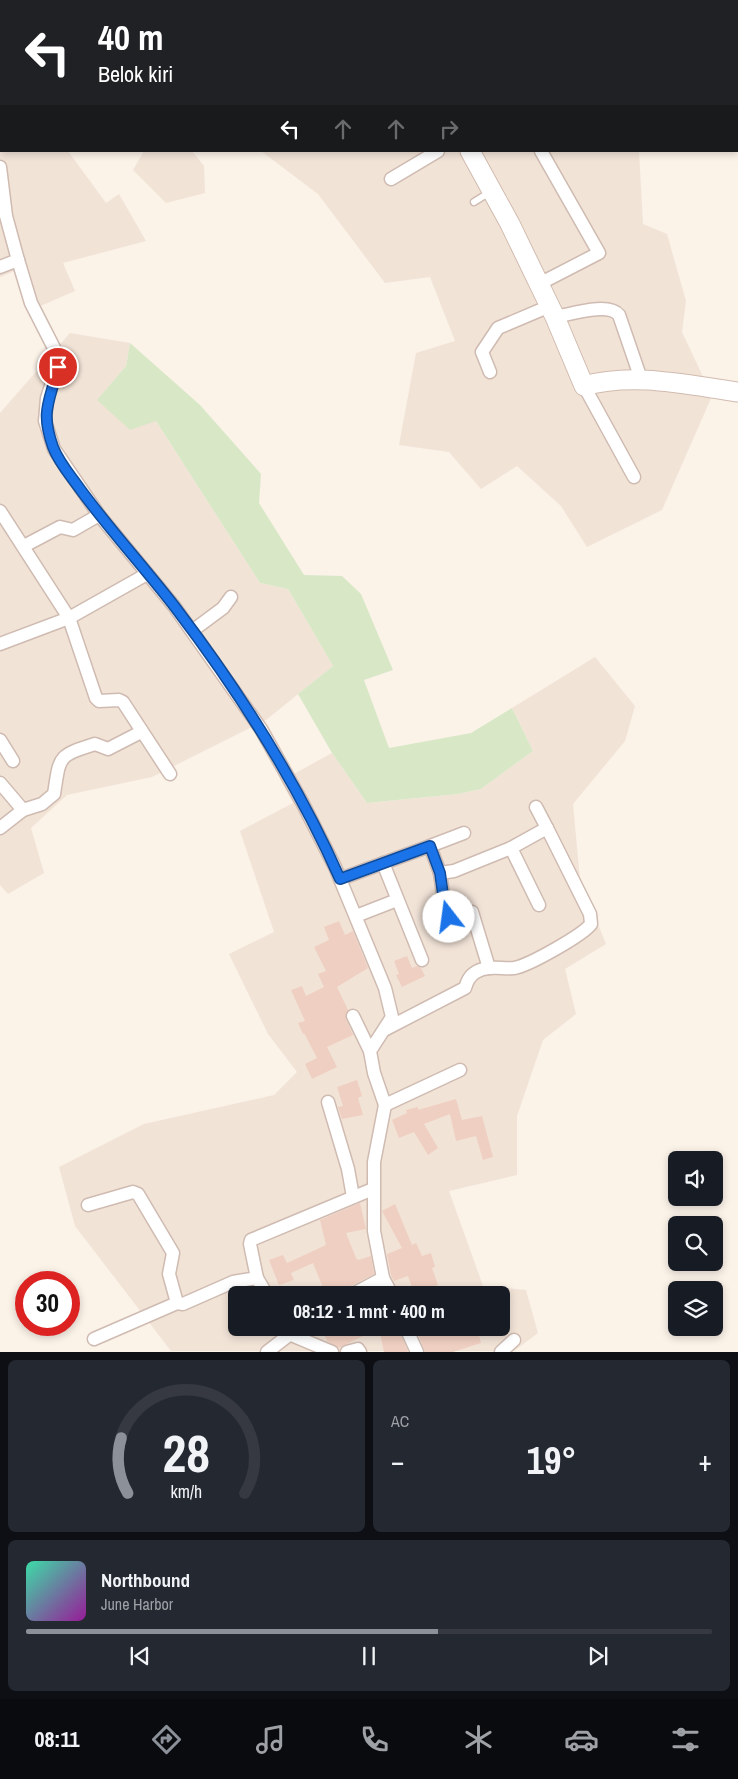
<!DOCTYPE html>
<html lang="id">
<meta charset="utf-8">
<style>
:root{--surface:#171b24;--page:#242831;--text:#f1f3f6;--muted:#9ea1a6;--line:#363941;--accent:#8c9099}
body{margin:0;font-family:"Archivo Narrow",sans-serif;background:var(--page);color:var(--text);height:100vh;display:flex;flex-direction:column;font-size:19px;white-space:nowrap}
*{box-sizing:border-box;margin:0}
p{font-size:16px;color:var(--muted)}
.icon{flex:none;width:28px;height:28px;fill:none;stroke:currentColor;stroke-width:2;stroke-linecap:round;stroke-linejoin:round}
.map{position:relative;height:1352px;overflow:hidden}
.sheet{display:flex;flex-direction:column;gap:8px;padding:8px;background:#0d0f14;flex:1}
.sheet>*{flex:none}
.guide{position:absolute;left:0px;top:0px;width:739px;height:152px;box-shadow:0 2px 8px #0003;background:#202124;color:#fff;overflow:hidden}
.fabs{position:absolute;left:668px;top:1151px;display:grid;gap:10px}
.fabs a{display:grid;place-items:center;width:55px;height:55px;border-radius:8px;background:var(--surface);box-shadow:0 2px 8px #0003;font-size:25px}
.speed{position:absolute;left:15px;top:1271px;display:flex;gap:10px;font-size:25px;font-weight:700;text-align:center}
.speed>*{display:grid;place-content:center;width:65px;height:65px;border-radius:50%;background:var(--surface);box-shadow:0 2px 8px #0003;line-height:1}
.speed .limit{border:8px solid #d22;background:#fff;color:#111}
.pin{position:absolute;display:grid;place-items:center;width:42px;height:42px;color:#fff;margin:-21px;border:2px solid #fff;border-radius:50%;box-shadow:0 1px 5px #0007}
.me{position:absolute;width:55px;margin:-28px;rotate:345deg;stroke-linejoin:round;filter:drop-shadow(0 0 4px #0008)}
.turn{display:flex;align-items:center;gap:18px;height:105px;padding:0 15px;font-size:22px}
.turn .icon{width:65px;height:65px;stroke-width:2.5}
.turn b{display:block;font-size:35px;line-height:42px}
.lanes{display:flex;align-items:center;height:48px;padding:0 15px;background:#0003;justify-content:center;gap:25px;direction:ltr}
.lanes .off{opacity:.35}
.big{font-size:38px;font-weight:700;line-height:1.1}
.sheet .tile{flex:1;display:flex;flex-direction:column;justify-content:center;gap:8px;min-width:0;padding:0 18px;border-radius:8px;background:var(--page)}
.sheet .dial{align-items:center;gap:0}
.dial svg{height:130px;overflow:visible;fill:none;stroke:var(--line);stroke-width:7;stroke-linecap:round;text-anchor:middle}
.dial text{fill:var(--text);stroke:none}
.song{display:flex;align-items:center;gap:15px}
.cover{width:60px;height:60px;border-radius:8px;background:linear-gradient(135deg,hsl(160 70% 55%),hsl(300 70% 35%))}
.played{height:5px;border-radius:2px;background:linear-gradient(90deg,var(--accent) 60%,var(--line) 60%)}
.keys{display:flex;justify-content:space-around;direction:ltr}
.heat{display:flex;justify-content:space-between;align-items:center;font-size:28px;direction:ltr}
.sheet .tiles{flex:1;display:grid;gap:8px;grid-template-columns:1fr 1fr}
.tile:last-child{grid-column:span 2}
.trip{position:absolute;left:228px;top:1286px;width:282px;height:50px;border-radius:8px;background:var(--surface);box-shadow:0 2px 8px #0003;font-weight:700;line-height:50px;text-align:center}
.dock{display:flex;height:80px;justify-content:space-around;align-items:center;background:#090b0e;color:var(--muted)}
.dock .icon{width:35px;height:35px}
.dock .on{color:var(--accent)}
.dock b{font-size:22px;color:var(--text)}
.map>svg:first-child{display:block}
.residential{fill:#f2e3d7;fill-rule:evenodd}
.green{fill:#d8e8c7}
.building{fill:#efcfc1}
.lines{fill:none;stroke-linecap:round;stroke-linejoin:round}
.lane-casing{stroke:#cfbbb1;stroke-width:9}
.street-casing{stroke:#cfbbb1;stroke-width:15}
.secondary-casing{stroke:#d1bbaf;stroke-width:21}
.lane{stroke:#fff;stroke-width:6}
.street{stroke:#fff;stroke-width:12}
.secondary{stroke:#fff;stroke-width:19}
.route-casing{stroke:#114b97;stroke-width:12}
.route{stroke:#1a73e8;stroke-width:9}
</style>
<div class="map">
<svg width="738" height="1352" viewBox="0 0 738 1352">
<rect width="100%" height="100%" fill="#fbf2e8"/>
<g class="residential">
<path d="M0 0H665L1 1V151H68L106 203 119 194 146 241 63 263 75 291 29 311 17 270 0 277Z"/>
<path d="M144 151H192L204 166 205 193 166 203 133 170Z"/>
<path d="M261 151H639L643 224 667 234 686 301 682 332 712 396 662 510 587 547 561 506 517 466 481 489 449 452 399 445 416 353 455 341 430 277 385 283 318 194Z"/>
<path d="M70 333 130 343 126 366 98 400 156 421 260 583 288 589 333 666 266 720 152 777 67 795 31 828 44 873 8 894 0 885V413Z"/>
<path d="M595 657 635 706 625 741 573 804 580 880 606 944 565 969 576 1014 543 1040 517 1116V1175L449 1191 483 1286 526 1290 538 1333 514 1351H171L75 1226 59 1167 144 1124 274 1095 297 1072 268 1034 229 954 274 932 240 831 293 803 281 781 332 753 367 803 458 794 481 789 533 751 512 708ZM236 1295H501V1328H236Z"/>
</g>
<path class="green" d="M130 343 200 405 261 474 259 503 304 575 342 576 361 594 393 670 364 680 389 748 471 733 512 708 533 751 481 789 458 794 367 803 332 753 298 694 333 666 288 589 260 583 156 421 130 430 97 400 126 366Z"/>
<g class="building">
<path d="M339 921 345 935 353 931 368 968 337 987 348 1010 346 1019 353 1035 327 1047 337 1067 312 1079 305 1064 317 1058 304 1033 303 1034 298 1023 305 1021 291 990 302 986 306 996 324 987 318 974 326 971 314 947 329 940 324 927Z"/>
<path d="M407 956 412 968 417 966 421 968 425 976 402 987 396 975 399 974 394 961Z"/>
<path d="M357 1080 362 1096 358 1098 363 1115 342 1119 338 1107 343 1106 337 1087Z"/>
<path d="M456 1099 462 1120 482 1116 493 1157 483 1160 476 1136 456 1141 450 1114 424 1124 438 1148 428 1155 414 1132 399 1138 392 1120 407 1113 406 1110 418 1107V1110Z"/>
<path d="M360 1203 366 1229 346 1233 356 1258 358 1260 371 1256 374 1274 347 1288 343 1295H326L313 1263 291 1273 294 1280 279 1285 269 1260 283 1255 287 1263 326 1245 320 1220Z"/>
<path d="M395 1204 412 1245 416 1243 422 1256 431 1253 435 1267 432 1268 438 1285 414 1293 408 1276 394 1281 391 1275 387 1254 402 1248 382 1211Z"/>
<path d="M337 1328H379L339 1348 327 1341 324 1334Z"/>
<path d="M379 1328H398L408 1352H384Z"/>
<path d="M424 1328H465L466 1332 477 1328 481 1343 453 1352H425L416 1329Z"/>
</g>
<g class="lines">
<g class="lane-casing">
<path id="lane" d="M474 202 490 192"/>
</g>
<g class="street-casing">
<g id="street">
<path d="M50 0 51 1"/>
<path d="M173 0 174 1"/>
<path d="M101 1 104 0"/>
<path d="M215 1 217 0"/>
<path d="M543 1 545 0"/>
<path d="M0 23 1 25"/>
<path d="M0 71 1 68"/>
<path d="M0 167 6 216 18 260 31 303 56 352 57 367 47 398 45 421 54 449 99 515 174 606 261 729 302 802 335 867 385 988 392 1017 370 1051 374 1073 385 1105 374 1162V1231L383 1278 392 1295"/>
<path d="M391 179 438 151"/>
<path d="M0 267 18 260"/>
<path d="M539 284 599 253 541 151"/>
<path d="M555 317C572 314 608 302 619 315L641 379"/>
<path d="M490 372 482 352 498 328 550 306"/>
<path d="M584 386 634 477"/>
<path d="M0 511 69 618 96 698 99 701 119 700 123 702 170 774"/>
<path d="M24 546 60 527 73 530 99 515"/>
<path d="M192 631 223 608 231 597"/>
<path d="M0 644 69 618 147 574"/>
<path d="M0 740 13 761"/>
<path d="M0 783 23 810 0 828"/>
<path d="M536 807 547 828"/>
<path d="M23 810 42 804 54 794C60 756 57 756 95 744L108 749 141 732"/>
<path d="M430 846 464 833"/>
<path d="M383 863 422 960"/>
<path d="M440 873 446 916 449 917 472 912 489 968"/>
<path d="M340 879 430 846 440 873 454 871 511 848 539 905"/>
<path d="M356 916 397 900"/>
<path d="M353 1016 370 1051"/>
<path d="M386 1029 465 988C467 982 469 976 476 972 488 965 501 969 514 968 528 966 583 935 591 924L590 914 547 828 511 848"/>
<path d="M328 1102 348 1169 353 1197"/>
<path d="M385 1105 460 1070"/>
<path d="M88 1205 133 1192 138 1194 173 1253 169 1274 177 1303 183 1304 233 1282 257 1278 250 1244 251 1240 373 1189"/>
<path d="M257 1278 267 1295"/>
<path d="M351 1295 383 1278"/>
<path d="M285 1328 289 1334 332 1352"/>
<path d="M406 1328 417 1352"/>
<path d="M94 1339 177 1303"/>
<path d="M267 1352 298 1328"/>
<path d="M347 1352 358 1349 360 1352"/>
<path d="M501 1352 514 1340"/>
</g>
</g>
<g class="secondary-casing">
<g id="secondary">
<path d="M297 0 299 1"/>
<path d="M470 151 510 224 555 317 584 386C634 372 687 385 738 392"/>
</g>
</g>
<use href="#lane" class="lane"/>
<use href="#street" class="street"/>
<use href="#secondary" class="secondary"/>
</g>
<g class="lines">
<g class="route-casing">
<path id="route" d="M58 367C50 402 40 410 53 447 59 463 71 476 80 489 110 530 144 567 175 607 239 691 297 782 340 879L430 846 440 873 446 916 449 917"/>
</g>
<use href="#route" class="route"/>
</g>
</svg>
<div class="fabs">
<a><svg class="icon" aria-label="sound" viewBox="0 0 24 24"><path d="M4 9h4l5-4v14l-5-4H4zM17 9q2 3 0 6"/></svg></a>
<a><svg class="icon" aria-label="search" viewBox="0 0 24 24"><circle cx="10" cy="10" r="6"/><path d="M15 15l6 6"/></svg></a>
<a><svg class="icon" aria-label="layers" viewBox="0 0 24 24"><path d="M12 4l9 5-9 5-9-5zM3 14l9 5 9-5"/></svg></a>
</div>
<div class="speed"><div class="limit">30</div></div>
<div class="pin" style="left:58px;top:367px;background:#d93025"><svg class="icon" aria-label="arrive" viewBox="0 0 24 24"><path d="M6 21V4h12l-3 4 3 4H6"/></svg></div>
<svg class="me" style="left:449px;top:917px" viewBox="-20 -20 40 40"><circle r="19" fill="#fff"/><path d="M0-13L10 11 0 6-10 11z" fill="#1a73e8"/></svg>
<div class="trip">08:12 · 1 mnt · 400 m</div>
<div class="guide">
<div class="turn"><svg class="icon" aria-label="left" viewBox="0 0 24 24"><path d="M17 20v-9H6M10 6l-5 5 5 5"/></svg><div><b>40 m</b>Belok kiri</div></div>
<div class="lanes"><svg class="icon" aria-label="left" viewBox="0 0 24 24"><path d="M17 20v-9H6M10 6l-5 5 5 5"/></svg><svg class="icon off" aria-label="ahead" viewBox="0 0 24 24"><path d="M12 20V5M6 11l6-6 6 6"/></svg><svg class="icon off" aria-label="ahead" viewBox="0 0 24 24"><path d="M12 20V5M6 11l6-6 6 6"/></svg><svg class="icon off" aria-label="right" viewBox="0 0 24 24"><path d="M7 20v-9h11M14 6l5 5-5 5"/></svg></div>
</div>
</div>
<section class="sheet">
<div class="tiles">
<div class="tile dial"><svg viewBox="0 0 100 80">
<path d="M14 69A42 42 0 1 1 86 69"/>
<path d="M14 69A42 42 0 0 1 10 35" stroke="#8c9099"/>
<text x="50" y="56" font-size="32" font-weight="700">28</text>
<text x="50" y="72" font-size="11">km/h</text>
</svg></div>
<div class="tile"><p>AC</p>
<div class="heat"><a>−</a><b class="big">19°</b><a>+</a></div>
</div>
<div class="tile">
<div class="song"><i class="cover"></i><div><b>Northbound</b><p>June Harbor</p></div></div>
<div class="played"></div>
<div class="keys"><svg class="icon" aria-label="previous" viewBox="0 0 24 24"><path d="M18 5L8 12l10 7zM5 5v14"/></svg><svg class="icon" aria-label="pause" viewBox="0 0 24 24"><path d="M8 5v14M16 5v14"/></svg><svg class="icon" aria-label="next" viewBox="0 0 24 24"><path d="M6 5l10 7-10 7zM19 5v14"/></svg></div>
</div>
</div>
</section>
<nav class="dock">
<b>08:11</b>
<svg class="icon on" aria-label="directions" viewBox="0 0 24 24"><path d="M12 3l9 9-9 9-9-9zM9 14v-3h6M13 9l2 2-2 2"/></svg>
<svg class="icon" aria-label="music" viewBox="0 0 24 24"><path d="M9 18V5l10-2v13"/><circle cx="6" cy="18" r="3"/><circle cx="16" cy="16" r="3"/></svg>
<svg class="icon" aria-label="phone" viewBox="0 0 24 24"><path d="M5 4h4l2 5-3 2q2 4 5 5l2-3 5 2v4C11 20 4 13 5 4z"/></svg>
<svg class="icon" aria-label="climate" viewBox="0 0 24 24"><path d="M12 3v18M4 7l16 10M4 17L20 7"/></svg>
<svg class="icon" aria-label="car" viewBox="0 0 24 24"><path d="M5 17H2v-5l4-1 3-4h7l3 4 3 1v5h-3M9 17h6M6 11h13"/><circle cx="7" cy="17" r="2"/><circle cx="17" cy="17" r="2"/></svg>
<svg class="icon" aria-label="filters" viewBox="0 0 24 24"><path d="M4 7h16M4 17h16"/><circle cx="9" cy="7" r="2"/><circle cx="15" cy="17" r="2"/></svg>
</nav>
